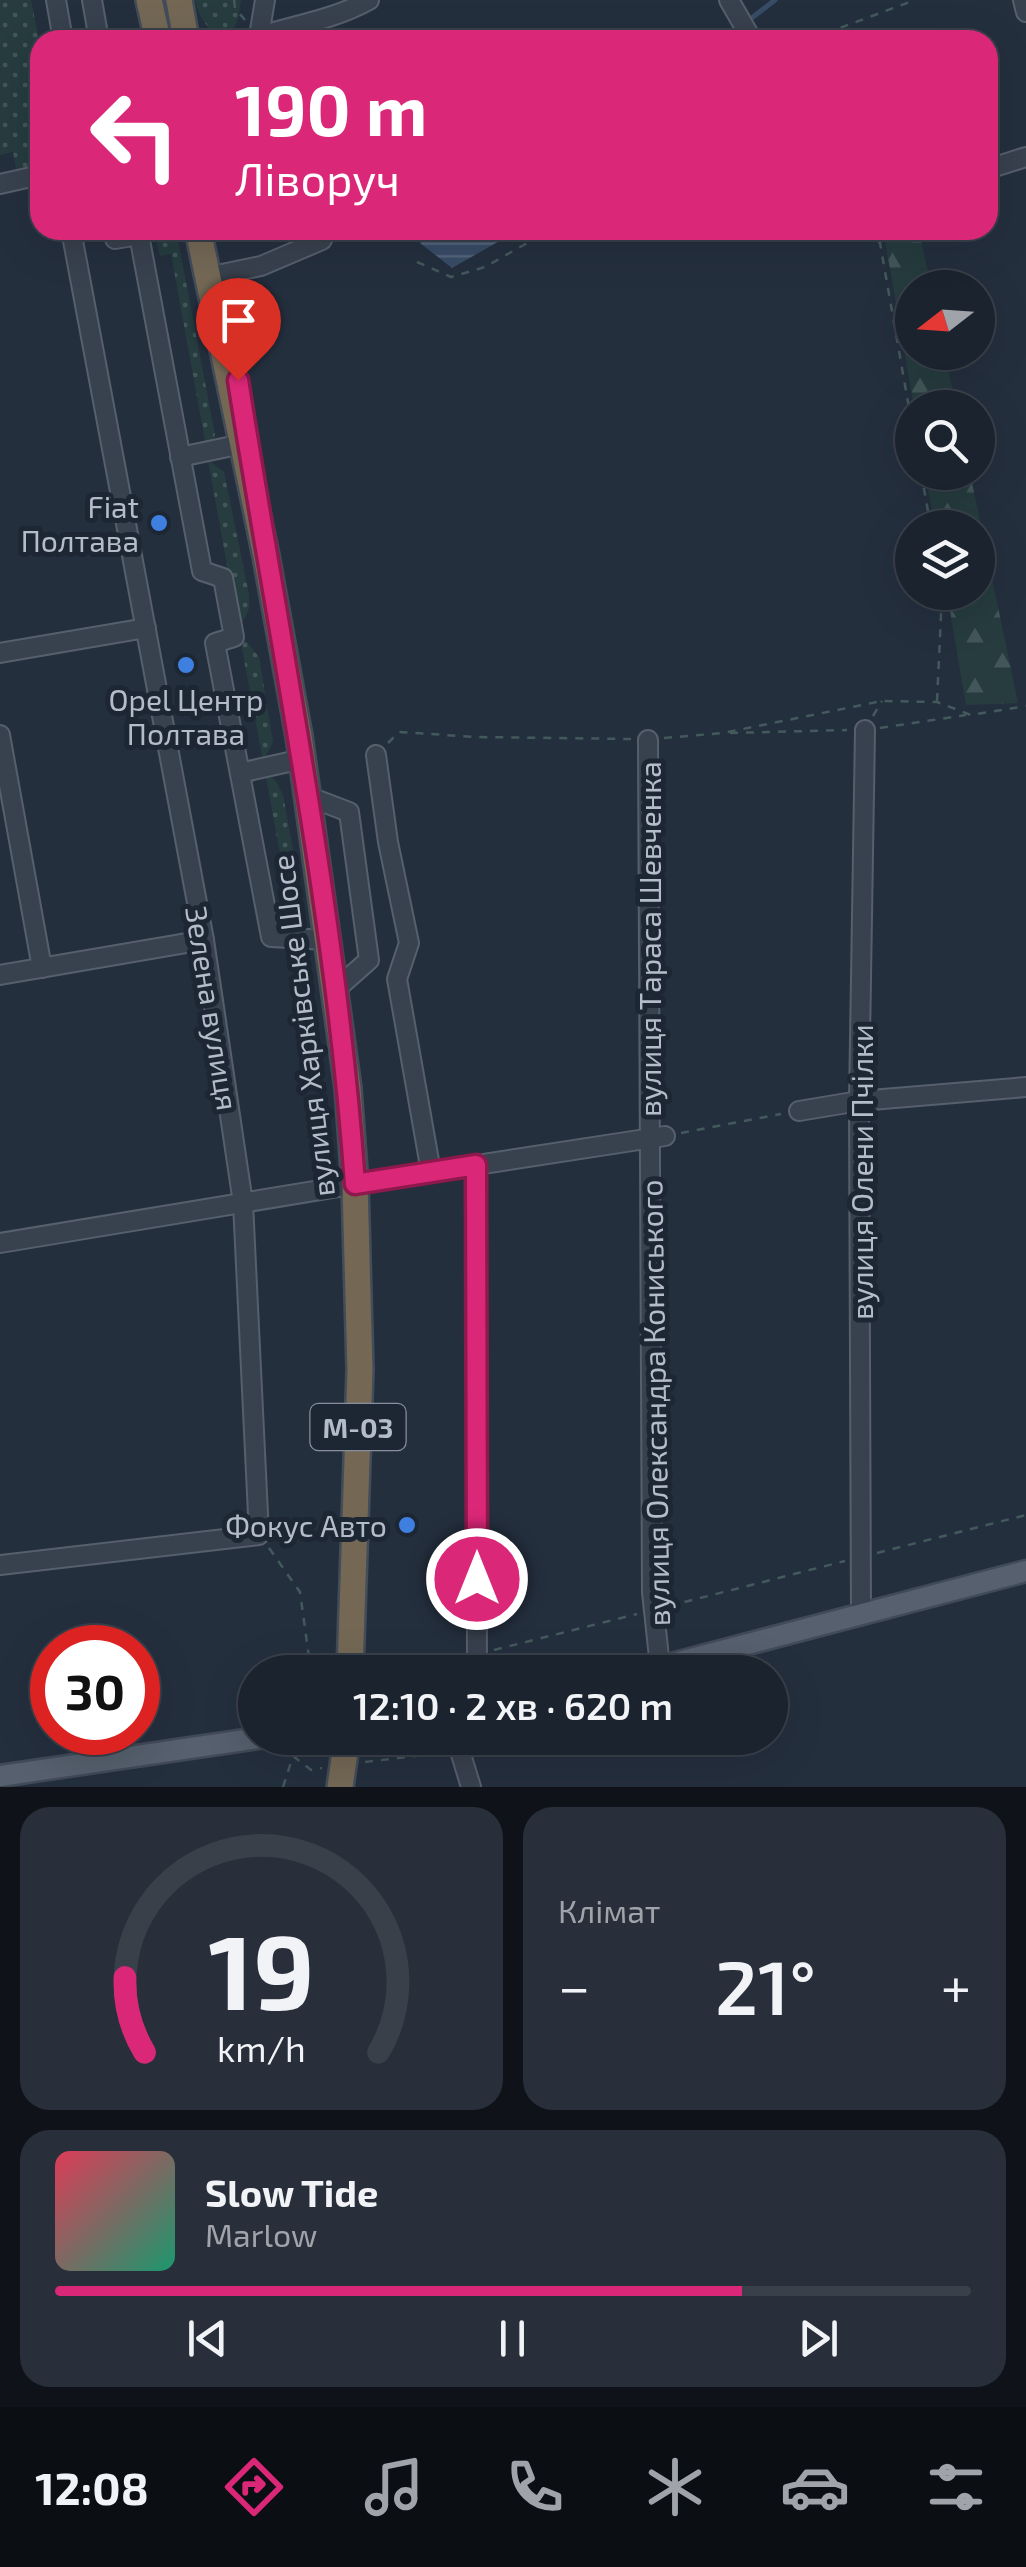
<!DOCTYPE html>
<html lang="uk">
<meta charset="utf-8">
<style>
:root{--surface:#1b232e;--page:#282f3a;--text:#f1f3f6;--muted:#a0a4aa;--line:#39404a;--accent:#db2777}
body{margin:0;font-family:"Exo 2",sans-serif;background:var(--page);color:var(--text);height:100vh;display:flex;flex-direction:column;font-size:38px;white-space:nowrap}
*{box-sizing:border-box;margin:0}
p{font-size:32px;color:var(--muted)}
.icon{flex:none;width:55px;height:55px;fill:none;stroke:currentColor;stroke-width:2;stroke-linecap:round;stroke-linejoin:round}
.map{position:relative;height:1787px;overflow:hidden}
.panel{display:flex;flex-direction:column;gap:20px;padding:20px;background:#0f1319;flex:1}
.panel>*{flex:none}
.top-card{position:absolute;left:30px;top:30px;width:968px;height:210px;border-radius:30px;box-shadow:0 10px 40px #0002,0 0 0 2px var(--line);background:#db2777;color:#fff;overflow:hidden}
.needle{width:65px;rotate:253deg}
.controls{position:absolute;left:895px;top:270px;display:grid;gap:20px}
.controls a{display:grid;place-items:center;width:100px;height:100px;border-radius:50%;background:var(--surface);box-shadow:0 10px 40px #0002,0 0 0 2px var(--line);font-size:50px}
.speed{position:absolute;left:30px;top:1625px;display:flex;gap:20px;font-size:50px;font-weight:700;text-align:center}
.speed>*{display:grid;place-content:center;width:130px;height:130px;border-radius:50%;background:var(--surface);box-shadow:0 10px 40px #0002,0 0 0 2px var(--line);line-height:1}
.speed .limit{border:15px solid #d22;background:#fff;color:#111}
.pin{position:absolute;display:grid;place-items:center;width:85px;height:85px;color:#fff;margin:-102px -42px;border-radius:50% 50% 50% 0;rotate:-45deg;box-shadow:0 0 10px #0007}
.pin .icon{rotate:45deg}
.me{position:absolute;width:110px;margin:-55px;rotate:0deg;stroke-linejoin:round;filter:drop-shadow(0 0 8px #0008)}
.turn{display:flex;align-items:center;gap:35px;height:210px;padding:0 40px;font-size:45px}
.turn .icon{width:130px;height:130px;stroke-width:2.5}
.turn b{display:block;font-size:70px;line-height:85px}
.big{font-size:75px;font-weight:600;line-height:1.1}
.panel .widget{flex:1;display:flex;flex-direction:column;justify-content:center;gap:15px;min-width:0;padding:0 35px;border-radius:30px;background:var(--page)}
.panel .dial{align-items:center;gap:0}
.dial svg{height:260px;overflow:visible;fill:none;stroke:var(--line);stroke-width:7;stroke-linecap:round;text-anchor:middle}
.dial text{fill:var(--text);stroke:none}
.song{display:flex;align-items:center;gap:30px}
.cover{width:120px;height:120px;border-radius:15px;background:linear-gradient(135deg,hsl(350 70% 55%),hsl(160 70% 35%))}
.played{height:10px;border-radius:5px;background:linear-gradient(90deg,var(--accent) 75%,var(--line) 75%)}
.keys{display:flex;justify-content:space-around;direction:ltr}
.heat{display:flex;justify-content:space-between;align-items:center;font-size:55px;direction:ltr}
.panel .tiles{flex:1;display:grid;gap:20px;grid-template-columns:1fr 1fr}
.widget:last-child{grid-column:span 2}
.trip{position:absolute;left:238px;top:1655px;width:550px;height:100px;border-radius:50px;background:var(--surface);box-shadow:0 10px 40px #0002,0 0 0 2px var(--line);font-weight:600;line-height:100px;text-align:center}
.menu{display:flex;height:160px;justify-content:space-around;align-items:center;background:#0b0e12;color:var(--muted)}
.menu .icon{width:70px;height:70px}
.menu .on{color:var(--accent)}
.menu b{font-size:45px;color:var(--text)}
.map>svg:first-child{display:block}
.grass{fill:url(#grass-dots)}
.forest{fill:url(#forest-firs)}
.water{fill:url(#water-rules)}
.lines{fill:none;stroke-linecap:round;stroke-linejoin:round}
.stream{stroke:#394c67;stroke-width:5}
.minor-casing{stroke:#565f6c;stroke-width:22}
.major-casing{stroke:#414a57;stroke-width:25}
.highway-casing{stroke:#434c59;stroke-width:30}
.path{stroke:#44595c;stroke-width:2.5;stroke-dasharray:8 8;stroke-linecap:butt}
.minor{stroke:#38414e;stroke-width:18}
.major{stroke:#56606e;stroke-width:20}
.highway{stroke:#746855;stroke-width:25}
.route-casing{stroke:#8e194d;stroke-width:25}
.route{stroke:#db2777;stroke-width:18}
.shop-dot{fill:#3f7fe0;stroke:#1d2633;stroke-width:4}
.labels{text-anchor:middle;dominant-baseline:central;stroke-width:10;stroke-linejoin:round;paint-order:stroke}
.shield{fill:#1d2633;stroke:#878f9c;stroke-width:2.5}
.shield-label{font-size:28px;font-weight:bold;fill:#b4bcc9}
.poi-label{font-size:30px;fill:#b4bcc9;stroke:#1d2633;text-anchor:end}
.street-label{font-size:30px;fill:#b4bcc9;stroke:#1d2633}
</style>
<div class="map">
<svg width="1026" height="1787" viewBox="0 0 1026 1787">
<defs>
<pattern id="grass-dots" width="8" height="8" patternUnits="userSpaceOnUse" patternTransform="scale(2.5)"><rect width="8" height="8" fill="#263c3f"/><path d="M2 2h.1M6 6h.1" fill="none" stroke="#435659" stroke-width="1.8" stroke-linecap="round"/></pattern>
<pattern id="forest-firs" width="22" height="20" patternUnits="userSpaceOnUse" patternTransform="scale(2.5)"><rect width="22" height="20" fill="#263c3f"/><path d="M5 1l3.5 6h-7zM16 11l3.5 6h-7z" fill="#435659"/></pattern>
<pattern id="water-rules" width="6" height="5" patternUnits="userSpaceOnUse" patternTransform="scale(2.5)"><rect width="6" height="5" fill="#394c67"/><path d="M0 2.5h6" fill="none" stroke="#53647b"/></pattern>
</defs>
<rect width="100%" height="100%" fill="#242f3e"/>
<g class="grass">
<path d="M0 0H31L40 45V164L16 169 13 152 0 155Z"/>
<path d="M195 0H241C238 17 239 32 220 36 206 28 198 16 195 0Z"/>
<path d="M154 230H174L178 240 215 435 211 444 206 446 171 254 160 256Z"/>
<path d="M208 460 224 472 249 594C250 607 249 617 238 626Z"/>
<path d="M240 638 247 642 259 657 273 742 263 761Z"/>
<path d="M265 771 276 781 283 795 304 910 300 922 293 926Z"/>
</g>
<g class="forest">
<path d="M888 230H919L931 287 912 288V352L945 353 956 407H914L884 235Z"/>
<path d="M925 473H970L1018 703 966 705 947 593 978 592V528L935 527Z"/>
</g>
<path class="water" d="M434 230H519L452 268 420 243Z"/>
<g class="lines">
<g class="stream">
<path d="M753 17 775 0"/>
<path d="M722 40 733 32"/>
</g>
<g class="minor-casing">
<g id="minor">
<path d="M56 0 63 40"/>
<path d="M92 0 99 40"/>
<path d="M729 0 752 40"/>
<path d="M1023 0 1026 12"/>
<path d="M259 36 265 0"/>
<path d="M248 40C288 26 332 21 369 0"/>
<path d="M988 169 1026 157"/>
<path d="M0 184 40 175"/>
<path d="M113 230 115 239 139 235 202 571 223 578 234 637 215 643 271 937 327 940"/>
<path d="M222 274 261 266 322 240"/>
<path d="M180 457 242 444"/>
<path d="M0 653 146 628"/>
<path d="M0 735 42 968"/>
<path d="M648 740 652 1592 660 1667"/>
<path d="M376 755 388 842 409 943 397 979 431 1172"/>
<path d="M240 773 302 759"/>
<path d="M307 796 349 812 369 960 334 991"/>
<path d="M0 975 204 940"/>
<path d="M799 1111 859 1101 1026 1087"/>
<path d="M476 1165 477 1672"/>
<path d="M0 1243 399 1177 665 1136"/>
<path d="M0 1565 259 1535 243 1203 204 940 71 230"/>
<path d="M861 1615 859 1101 865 730"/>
<path d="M456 1738 471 1787"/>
<path d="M616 1738 617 1740"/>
</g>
</g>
<g class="major-casing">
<g id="major">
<path d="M641 1672 1026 1571"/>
<path d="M0 1776 259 1738"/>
</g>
</g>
<g class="highway-casing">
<g id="highway">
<path d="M149 0 158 40"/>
<path d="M179 0 186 40"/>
<path d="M198 230 266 556 299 736 348 1088 355 1184 360 1370 350 1672"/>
<path d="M340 1787 347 1738"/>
</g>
</g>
<g class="path">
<path d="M234 0 235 8 245 20"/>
<path d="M778 40 829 32 915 0"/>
<path d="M867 230 880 243 912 425"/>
<path d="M417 262 451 277 485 267 550 230"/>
<path d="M921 472 931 528"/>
<path d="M937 701 941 615 938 592"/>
<path d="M873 716 882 701"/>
<path d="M880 728 966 715"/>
<path d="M730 733 847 730"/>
<path d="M664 738 723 733 882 701 937 702 971 715 1026 706"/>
<path d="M388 743 399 732 476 737 631 739"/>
<path d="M681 1133 781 1114"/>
<path d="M269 1548 300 1592 311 1672"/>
<path d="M877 1553 1026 1515"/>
<path d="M669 1606 845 1561"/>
<path d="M494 1650 637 1614"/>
<path d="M371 1669 462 1656"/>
<path d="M478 1746 505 1738"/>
<path d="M293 1756 311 1770 322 1768"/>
<path d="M365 1762 441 1753"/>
<path d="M283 1787 293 1756 295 1738"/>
</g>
<use href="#minor" class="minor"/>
<use href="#major" class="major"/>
<use href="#highway" class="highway"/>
</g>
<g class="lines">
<g class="route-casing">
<path id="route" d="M238 380C280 647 336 913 355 1184L476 1165 477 1579"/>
</g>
<use href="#route" class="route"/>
</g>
<g class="shop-dot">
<circle cx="159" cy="523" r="10"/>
<circle cx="186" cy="665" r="10"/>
<circle cx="407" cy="1525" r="10"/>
</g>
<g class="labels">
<rect class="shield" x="310.5" y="1404" width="95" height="46" rx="8"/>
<g class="shield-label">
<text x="358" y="1427">М-03</text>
</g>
<g class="poi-label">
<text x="139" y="506">Fiat<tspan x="139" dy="34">Полтава</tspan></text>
<text x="186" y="699" text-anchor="middle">Opel Центр<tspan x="186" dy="34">Полтава</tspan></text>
<text x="387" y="1525">Фокус Авто</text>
</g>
<g class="street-label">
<text transform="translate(649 939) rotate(-90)">вулиця Тараса Шевченка</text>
<text transform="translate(213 1008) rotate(81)">Зелена вулиця</text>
<text transform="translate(302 1026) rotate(-97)">вулиця Харківське Шосе</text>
<text transform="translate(861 1172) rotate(-90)">вулиця Олени Пчілки</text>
<text transform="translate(654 1403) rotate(-91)">вулиця Олександра Кониського</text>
</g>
</g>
</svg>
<div class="controls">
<a><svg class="needle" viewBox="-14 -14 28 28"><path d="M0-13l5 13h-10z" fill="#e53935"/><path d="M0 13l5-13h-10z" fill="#a0a4aa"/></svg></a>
<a><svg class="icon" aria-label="search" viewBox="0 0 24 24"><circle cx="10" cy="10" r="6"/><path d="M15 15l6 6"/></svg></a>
<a><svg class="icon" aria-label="layers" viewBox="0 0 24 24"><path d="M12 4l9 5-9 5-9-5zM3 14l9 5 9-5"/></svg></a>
</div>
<div class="speed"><div class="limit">30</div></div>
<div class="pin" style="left:238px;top:380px;background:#d93025"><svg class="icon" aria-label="arrive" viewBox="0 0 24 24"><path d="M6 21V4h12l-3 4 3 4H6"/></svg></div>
<svg class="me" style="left:477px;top:1579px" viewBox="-20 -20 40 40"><circle r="17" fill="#db2777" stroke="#fff" stroke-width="3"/><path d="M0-11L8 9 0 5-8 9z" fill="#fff"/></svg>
<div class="trip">12:10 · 2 хв · 620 m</div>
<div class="top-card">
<div class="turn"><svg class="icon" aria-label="left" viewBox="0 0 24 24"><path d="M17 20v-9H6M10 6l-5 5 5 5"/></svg><div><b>190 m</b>Ліворуч</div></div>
</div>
</div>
<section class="panel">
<div class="tiles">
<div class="widget dial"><svg viewBox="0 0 100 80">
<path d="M14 69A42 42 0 1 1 86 69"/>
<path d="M14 69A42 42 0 0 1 8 46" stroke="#db2777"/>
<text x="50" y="56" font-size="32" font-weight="700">19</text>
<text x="50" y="72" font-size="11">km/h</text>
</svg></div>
<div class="widget"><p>Клімат</p>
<div class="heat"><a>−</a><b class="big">21°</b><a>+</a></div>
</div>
<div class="widget">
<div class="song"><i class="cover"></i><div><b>Slow Tide</b><p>Marlow</p></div></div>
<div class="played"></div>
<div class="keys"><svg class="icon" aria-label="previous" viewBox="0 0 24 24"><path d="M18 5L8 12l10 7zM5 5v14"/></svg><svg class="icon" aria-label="pause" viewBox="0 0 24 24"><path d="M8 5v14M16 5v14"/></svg><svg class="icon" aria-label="next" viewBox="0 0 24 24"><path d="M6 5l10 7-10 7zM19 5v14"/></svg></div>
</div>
</div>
</section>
<nav class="menu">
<b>12:08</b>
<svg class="icon on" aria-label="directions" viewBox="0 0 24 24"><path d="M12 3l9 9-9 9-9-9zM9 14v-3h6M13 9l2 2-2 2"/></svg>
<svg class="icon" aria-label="music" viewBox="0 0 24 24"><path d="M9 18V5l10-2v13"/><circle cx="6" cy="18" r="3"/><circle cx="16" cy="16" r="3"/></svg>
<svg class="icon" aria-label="phone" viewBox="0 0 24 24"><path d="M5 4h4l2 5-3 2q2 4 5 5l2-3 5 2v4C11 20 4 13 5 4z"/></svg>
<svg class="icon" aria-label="climate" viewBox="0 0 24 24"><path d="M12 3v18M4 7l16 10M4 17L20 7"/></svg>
<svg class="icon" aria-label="car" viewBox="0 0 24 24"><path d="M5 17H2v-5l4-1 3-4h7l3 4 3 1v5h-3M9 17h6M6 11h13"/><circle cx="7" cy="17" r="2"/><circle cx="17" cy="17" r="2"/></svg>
<svg class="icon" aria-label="filters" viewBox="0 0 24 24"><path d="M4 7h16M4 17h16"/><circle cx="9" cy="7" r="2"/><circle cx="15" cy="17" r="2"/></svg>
</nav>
